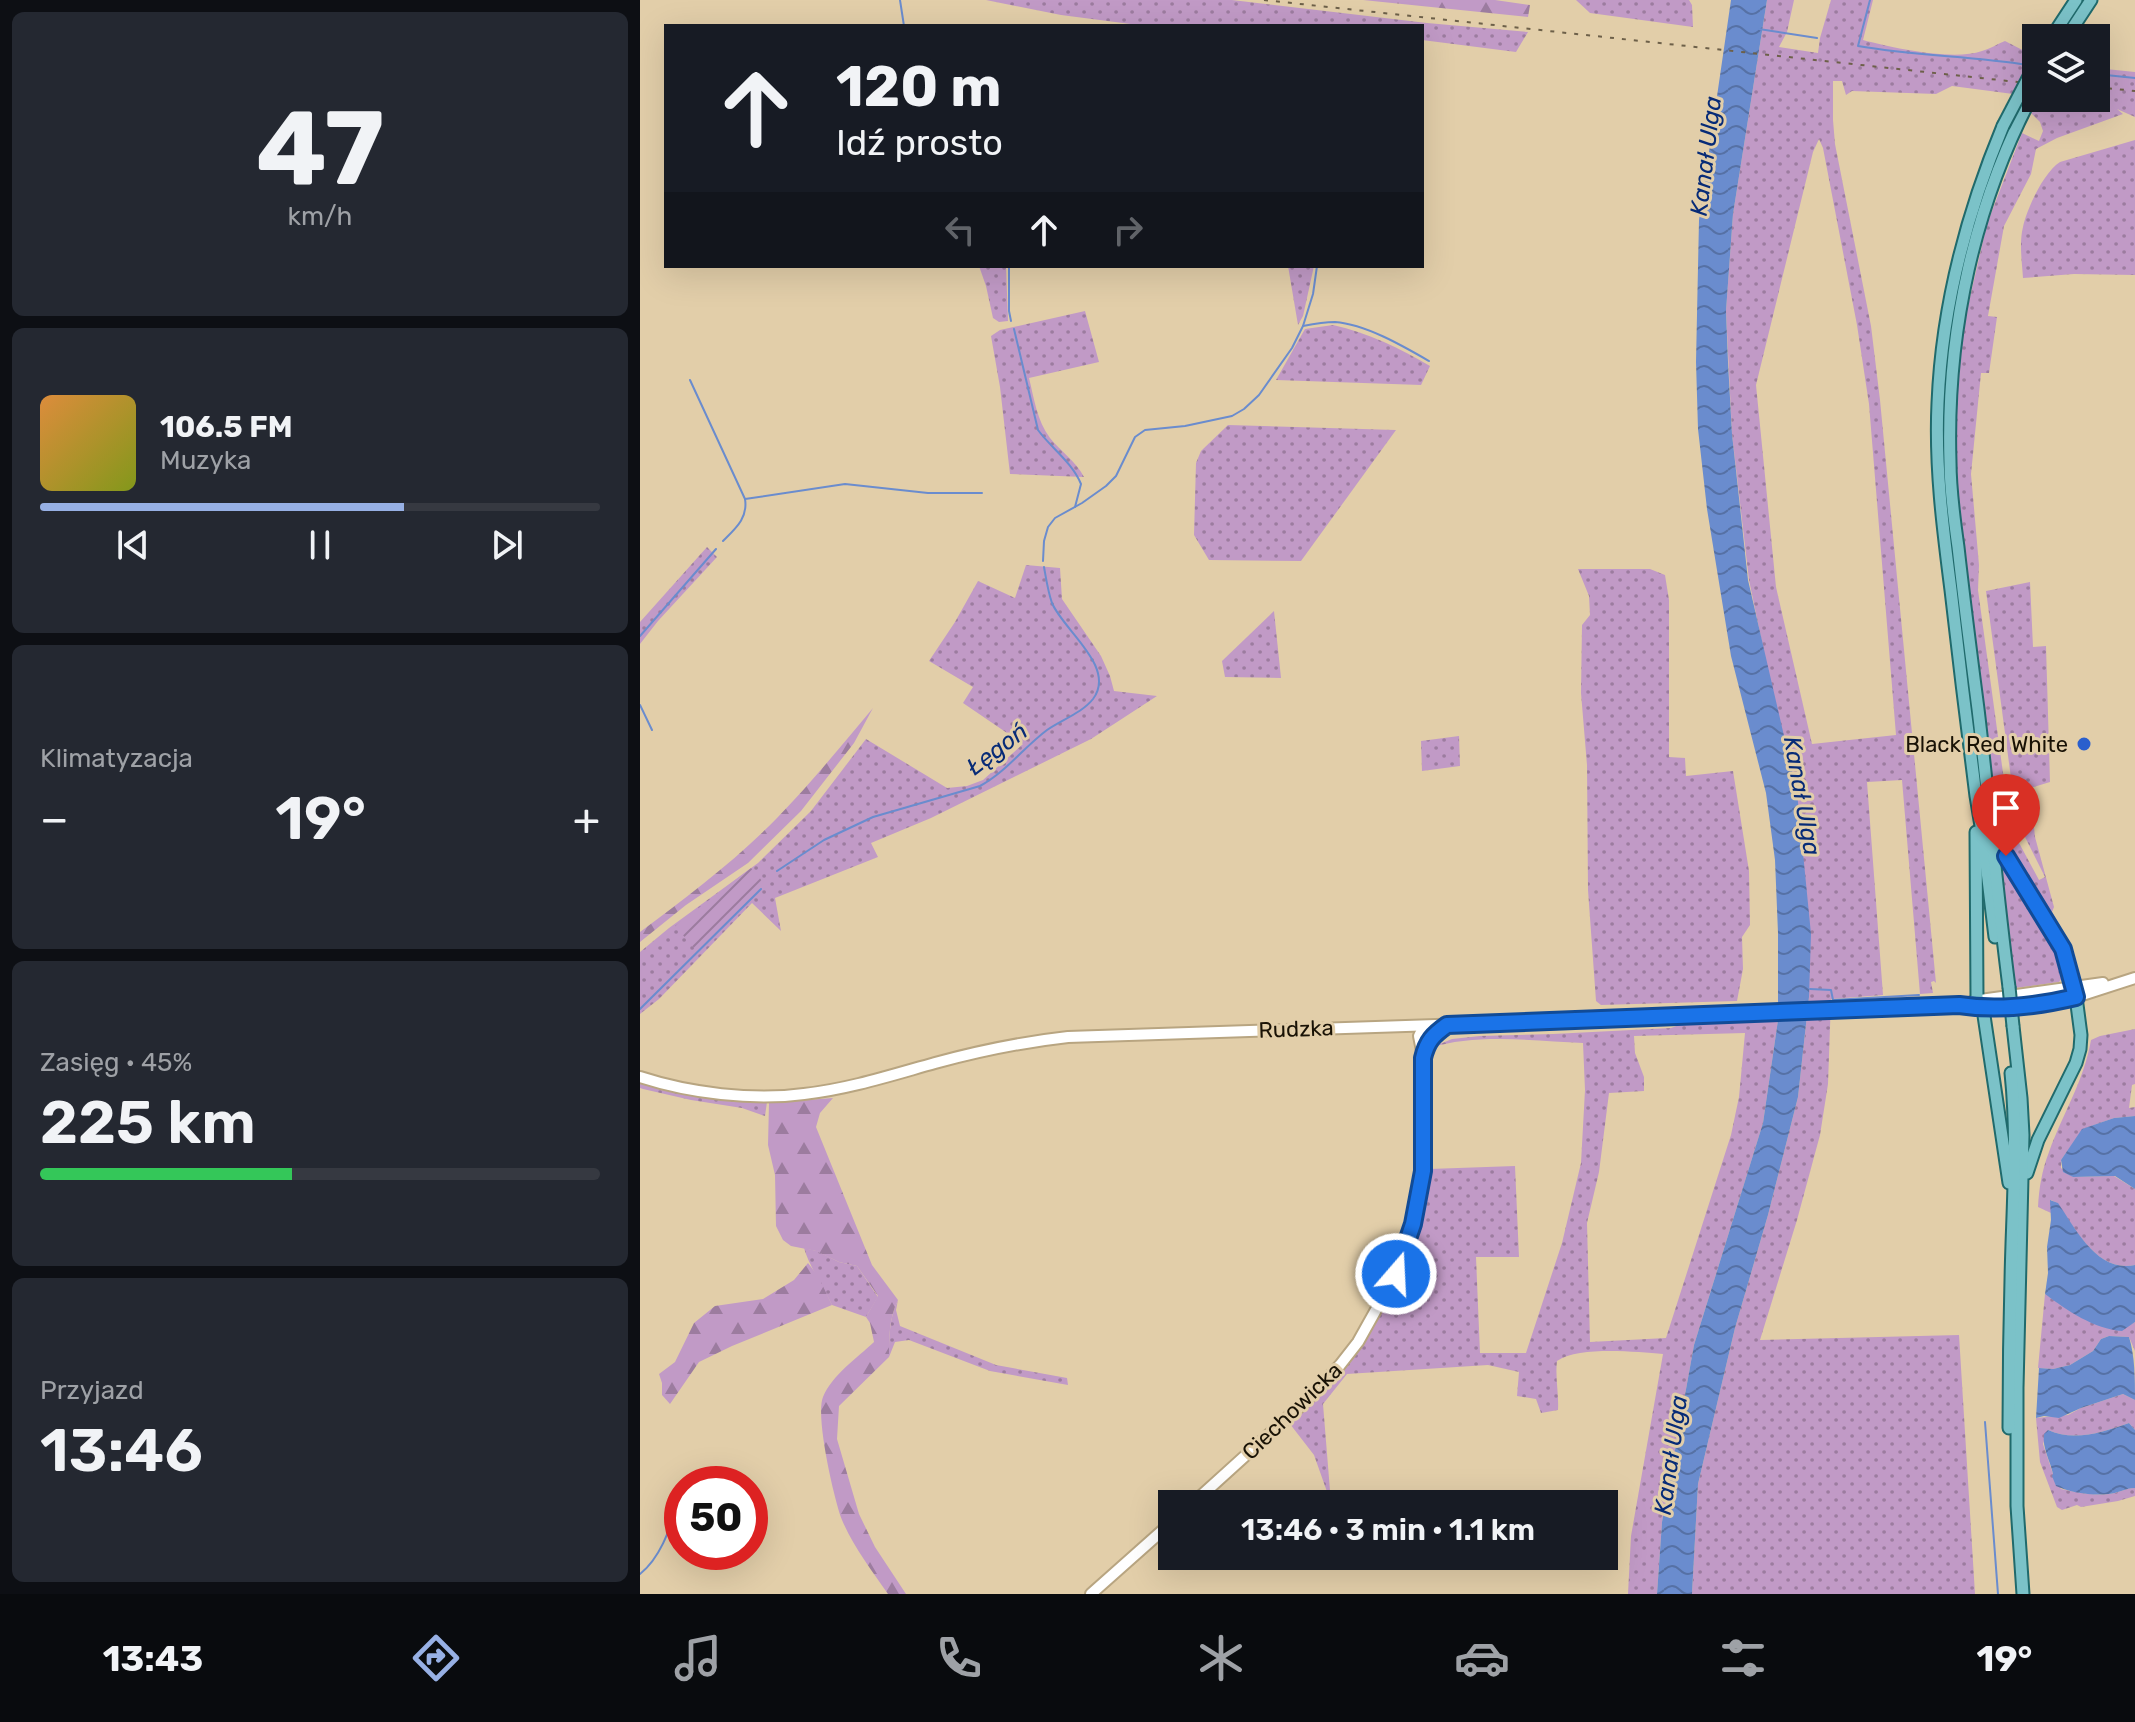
<!DOCTYPE html>
<html lang="pl">
<meta charset="utf-8">
<style>
:root{--surface:#171b24;--page:#242831;--text:#f1f3f6;--muted:#9ea1a6;--line:#363941;--accent:#97b0e4}
body{margin:0;font-family:Rubik,sans-serif;background:var(--page);color:var(--text);height:100vh;display:flex;flex-direction:column;font-size:30px;white-space:nowrap}
*{box-sizing:border-box;margin:0}
p{font-size:26px;color:var(--muted)}
.icon{flex:none;width:44px;height:44px;fill:none;stroke:currentColor;stroke-width:2;stroke-linecap:round;stroke-linejoin:round}
.map{position:relative;flex:1;overflow:hidden}
.sheet{display:flex;flex-direction:column;gap:12px;padding:12px;background:#0d0f14;width:640px}
.sheet>*{flex:none}
.guide{position:absolute;left:24px;top:24px;width:760px;height:244px;border-radius:0px;box-shadow:0 8px 32px #0002;background:#171b24;color:var(--text);overflow:hidden}
.tools{position:absolute;left:1382px;top:24px;display:grid;gap:16px}
.tools a{display:grid;place-items:center;width:88px;height:88px;border-radius:0px;background:var(--surface);box-shadow:0 8px 32px #0002;font-size:40px}
.speed{position:absolute;left:24px;top:1466px;display:flex;gap:16px;font-size:40px;font-weight:700;text-align:center}
.speed>*{display:grid;place-content:center;width:104px;height:104px;border-radius:50%;background:var(--surface);box-shadow:0 8px 32px #0002;line-height:1}
.speed .limit{border:12px solid #d22;background:#fff;color:#111}
.pin{position:absolute;display:grid;place-items:center;width:68px;height:68px;color:#fff;margin:-82px -34px;border-radius:50% 50% 50% 0;rotate:-45deg;box-shadow:0 0 8px #0007}
.pin .icon{rotate:45deg}
.me{position:absolute;width:88px;margin:-44px;rotate:19deg;stroke-linejoin:round;filter:drop-shadow(0 0 6px #0008)}
.turn{display:flex;align-items:center;gap:28px;height:168px;padding:0 40px;font-size:36px}
.turn .icon{width:104px;height:104px;stroke-width:2.5}
.turn b{display:block;font-size:56px;line-height:68px}
.lanes{display:flex;align-items:center;height:76px;padding:0 40px;background:#0003;justify-content:center;gap:40px;direction:ltr}
.lanes .off{opacity:.35}
.big{font-size:60px;font-weight:600;line-height:1.1}
.sheet .tile{flex:1;display:flex;flex-direction:column;justify-content:center;gap:12px;min-width:0;padding:0 28px;border-radius:12px;background:var(--page)}
.sheet .dial{align-items:center;gap:0}
.dial b{font-size:104px;line-height:1}
.song{display:flex;align-items:center;gap:24px}
.cover{width:96px;height:96px;border-radius:12px;background:linear-gradient(135deg,hsl(30 70% 55%),hsl(70 70% 35%))}
.played{height:8px;border-radius:4px;background:linear-gradient(90deg,var(--accent) 65%,var(--line) 65%)}
.keys{display:flex;justify-content:space-around;direction:ltr}
.heat{display:flex;justify-content:space-between;align-items:center;font-size:44px;direction:ltr}
.charge{height:12px;border-radius:6px;background:linear-gradient(90deg,#34c759 45%,var(--line) 0)}
.trip{position:absolute;left:518px;top:1490px;width:460px;height:80px;border-radius:0px;background:var(--surface);box-shadow:0 8px 32px #0002;font-weight:600;line-height:80px;text-align:center}
.dock{display:flex;height:128px;justify-content:space-around;align-items:center;background:#090b0e;color:var(--muted)}
.dock .icon{width:56px;height:56px}
.dock .selected{color:var(--accent)}
.dock b{font-size:36px;color:var(--text)}
main{display:flex;flex:1;min-height:0}
.map>svg:first-child{display:block}
.grass{fill:url(#grass-dots);fill-rule:evenodd}
.forest{fill:url(#forest-firs)}
.garden{fill:url(#garden-furrows)}
.water{fill:url(#water-waves)}
.lines{fill:none;stroke-linecap:round;stroke-linejoin:round}
.stream{stroke:#6a8cce;stroke-width:2}
.secondary-casing{stroke:#b8a581;stroke-width:14}
.primary-casing{stroke:#206a6c;stroke-width:15}
.secondary{stroke:#fff;stroke-width:10}
.primary{stroke:#7bc2c8;stroke-width:11}
.rail{stroke:#6d6049;stroke-width:2;stroke-dasharray:4 8;stroke-linecap:butt}
.primary-bridge-casing{stroke:#206a6c;stroke-width:15;stroke-linecap:butt}
.primary-bridge{stroke:#7bc2c8;stroke-width:11}
.route-casing{stroke:#114b97;stroke-width:20}
.route{stroke:#1a73e8;stroke-width:14}
.poi-dot{fill:#2a5fcd;stroke:#e2cea9;stroke-width:3}
.labels{text-anchor:middle;dominant-baseline:central;stroke-width:6;stroke-linejoin:round;paint-order:stroke}
.poi-label{font-size:22px;fill:#191205;stroke:#e2cea9;text-anchor:end}
.street-label{font-size:22px;fill:#191205;stroke:#e2cea9}
.water-label{font-size:24px;font-style:italic;fill:#072b77;stroke:#e2cea9}
</style>
<main>
<section class="sheet">
<div class="tile dial"><b>47</b><p>km/h</p></div>
<div class="tile">
<div class="song"><i class="cover"></i><div><b>106.5 FM</b><p>Muzyka</p></div></div>
<div class="played"></div>
<div class="keys"><svg class="icon" aria-label="previous" viewBox="0 0 24 24"><path d="M18 5L8 12l10 7zM5 5v14"/></svg><svg class="icon" aria-label="pause" viewBox="0 0 24 24"><path d="M8 5v14M16 5v14"/></svg><svg class="icon" aria-label="next" viewBox="0 0 24 24"><path d="M6 5l10 7-10 7zM19 5v14"/></svg></div>
</div>
<div class="tile"><p>Klimatyzacja</p>
<div class="heat"><a>−</a><b class="big">19°</b><a>+</a></div>
</div>
<div class="tile"><p>Zasięg · 45%</p><b class="big">225 km</b><div class="charge"></div></div>
<div class="tile"><p>Przyjazd</p><b class="big">13:46</b></div>
</section>
<div class="map">
<svg width="1495" height="1594" viewBox="0 0 1495 1594">
<defs>
<pattern id="grass-dots" width="8" height="8" patternUnits="userSpaceOnUse" patternTransform="scale(2)"><rect width="8" height="8" fill="#c19ac6"/><path d="M2 2h.1M6 6h.1" fill="none" stroke="#9c7c9f" stroke-width="1.8" stroke-linecap="round"/></pattern>
<pattern id="forest-firs" width="22" height="20" patternUnits="userSpaceOnUse" patternTransform="scale(2)"><rect width="22" height="20" fill="#c19ac6"/><path d="M5 1l3.5 6h-7zM16 11l3.5 6h-7z" fill="#9c7c9f"/></pattern>
<pattern id="garden-furrows" width="10" height="10" patternUnits="userSpaceOnUse" patternTransform="scale(2)"><rect width="10" height="10" fill="#c19ac6"/><path d="M-1 1l2-2M0 10L10 0M9 11l2-2" fill="none" stroke="#9c7c9f"/></pattern>
<pattern id="water-waves" width="16" height="10" patternUnits="userSpaceOnUse" patternTransform="scale(2)"><rect width="16" height="10" fill="#6a8cce"/><path d="M0 5q4-4 8 0t8 0" fill="none" stroke="#5671a5"/></pattern>
</defs>
<rect width="100%" height="100%" fill="#e2cea9"/>
<g class="grass">
<path d="M346 0H592L787 23 888 32 876 52 782 40V26H506L421 15Z"/>
<path d="M936 0H1049L1052 5 1053 27 950 13Z"/>
<path d="M1127 0H1154L1147 32 1139 47 1178 53 1180 38 1191 0H1233L1223 40C1253 48 1313 61 1342 51 1350 49 1357 44 1365 41L1396 57V97L1312 86 1296 94 1212 91 1206 95 1202 81H1193V120L1195 144 1231 326 1240 400 1296 983 1294 981 1291 982 1293 993 1280 994 1262 780 1227 782 1243 995 1191 999 1188 1084 1180 1135 1157 1220 1120 1340 1319 1335 1335 1594H1052L1058 1484 1095 1328 1128 1215 1158 1097 1169 997 1124 652 1109 580 1092 434 1086 311 1093 214ZM1179 139 1183 148 1217 325 1229 404 1256 735 1172 744 1136 587 1116 385 1173 152Z"/>
<path d="M1456 68 1495 72V117L1477 109 1483 114 1417 138 1396 149 1391 174 1364 226 1348 316 1357 317 1349 373H1341L1331 474 1339 565 1338 590 1363 773 1378 841 1399 880 1405 877 1383 833 1371 778 1346 591 1390 582 1393 647 1406 646 1410 782 1390 788 1395 837 1414 907 1412 912C1420 927 1437 949 1433 966L1365 848 1350 782 1313 471 1318 349 1347 224 1382 133 1399 141 1403 131 1400 122 1391 113 1395 106 1413 102 1401 98H1456Z"/>
<path d="M1495 140V275L1434 274 1383 278C1382 262 1379 243 1383 227 1387 208 1404 172 1420 162Z"/>
<path d="M339 266H366L368 321 359 322 353 318 346 286Z"/>
<path d="M648 266H674L663 316 658 325Z"/>
<path d="M445 311 459 362 389 378C394 398 397 421 410 438 421 452 435 460 444 477L370 474 360 387 351 336 360 330Z"/>
<path d="M693 325C728 333 760 348 790 366L781 385 636 380 665 329Z"/>
<path d="M588 425 756 430 661 561 569 560 554 535 556 463 561 451Z"/>
<path d="M67 547 77 557 18 621 0 644V622Z"/>
<path d="M386 565 420 568 422 599 461 656 470 676 474 691 517 696 451 739 291 818 231 843 238 857 135 898 141 931 112 903 19 999 0 1014V952L29 928 118 863 171 811 226 739 307 788 327 786 343 780 383 744 323 703 333 687 289 661 315 622 338 581 375 598Z"/>
<path d="M938 569H1010L1025 575 1029 600V757L1045 758 1046 776 1093 771 1109 871 1110 925 1102 937 1103 969 1097 1001 961 1005 956 1001 948 890 947 765 941 693 942 625 950 615 949 596Z"/>
<path d="M634 611 641 678 585 677 582 661Z"/>
<path d="M819 736 820 766 782 771 781 741Z"/>
<path d="M1354 836 1418 948 1426 973 1419 982 1375 988Z"/>
<path d="M1138 1006V1020L1123 1123 1054 1345 1022 1522 1017 1594H988L991 1536 1023 1354C995 1352 940 1346 917 1361 915 1378 919 1394 918 1410L901 1413 896 1399 877 1396 879 1372 848 1365 707 1374 683 1404 691 1503 674 1455 650 1424 689 1386 709 1359H712C737 1323 759 1284 773 1242 781 1219 784 1193 789 1169L875 1166 879 1257H836L840 1353H886L922 1243 941 1163 945 1090 943 1043C894 1041 836 1033 790 1048L812 1039 840 1036 913 1034 1031 1028 1056 1019 1108 1016 1110 1007ZM1105 1033 1099 1097 1091 1135 1026 1338 950 1342 947 1223 959 1172 969 1093 1004 1091V1077L995 1053 994 1036Z"/>
<path d="M1495 1029V1084L1492 1085 1489 1108 1495 1107V1116L1474 1118 1443 1129 1421 1160V1168L1433 1177 1474 1176 1495 1189V1265C1457 1273 1436 1229 1417 1203L1411 1200V1213L1398 1207C1399 1188 1402 1170 1409 1152 1423 1113 1444 1081 1451 1040L1460 1036Z"/>
<path d="M0 1080 56 1093 127 1102 125 1116 102 1108 51 1100 3 1089 0 1088Z"/>
<path d="M164 1248 177 1251 199 1262 217 1266 238 1297 226 1317 192 1305C183 1286 170 1268 164 1248Z"/>
<path d="M1405 1294C1427 1309 1444 1321 1470 1325 1481 1326 1486 1328 1495 1322V1351L1489 1337 1469 1336 1461 1339 1453 1351 1430 1365 1413 1369 1398 1368Z"/>
<path d="M258 1300 256 1310 260 1326 356 1365 427 1378 428 1385 350 1371 269 1340 255 1342 249 1357C249 1338 249 1318 258 1300Z"/>
<path d="M1483 1394 1495 1400V1430L1489 1423C1464 1432 1434 1442 1408 1430L1403 1444 1413 1474 1421 1489C1436 1492 1453 1496 1469 1494 1478 1493 1486 1488 1495 1488V1496L1478 1501 1441 1507 1437 1505 1422 1510 1417 1507 1400 1462 1396 1418 1428 1415 1441 1408Z"/>
</g>
<g class="forest">
<path d="M723 0H855L890 5 888 17Z"/>
<path d="M233 708 214 743 161 811 108 863 46 905 0 942V932C47 897 96 860 137 818 171 783 202 745 233 708Z"/>
<path d="M193 1098 180 1113 176 1127 232 1265 258 1300C249 1318 249 1338 249 1357L199 1406 197 1439 219 1514 235 1547 266 1594H248C232 1571 213 1546 202 1520 194 1499 175 1416 183 1397 192 1375 217 1358 234 1342L230 1323 226 1317 238 1296 217 1266 199 1262 176 1251 151 1246 143 1240 136 1226 135 1175 128 1145 129 1103Z"/>
<path d="M168 1263 178 1276 192 1305 92 1346 59 1362 30 1404 22 1395V1383L19 1374 35 1362 54 1323 75 1306 123 1299 154 1280Z"/>
</g>
<path class="garden" d="M111 868 123 882 56 950 35 926Z"/>
<g class="water">
<path d="M1091 0H1127L1093 214 1086 311 1088 362 1092 434 1108 580 1157 792 1171 934 1169 997 1158 1097 1128 1215 1095 1328 1058 1484 1052 1594H1017L1022 1522 1054 1345 1123 1123 1138 1020V933L1135 860 1126 793 1091 656 1067 509 1058 429 1056 362 1059 220Z"/>
<path d="M1495 1116V1189L1475 1176 1433 1177 1423 1172 1421 1160 1442 1129 1474 1118Z"/>
<path d="M1410 1200 1418 1203C1436 1229 1457 1273 1495 1265V1322L1482 1331C1454 1329 1428 1311 1405 1294L1408 1273 1407 1247 1411 1220Z"/>
<path d="M1469 1336 1489 1337C1495 1356 1495 1379 1495 1400L1483 1394 1441 1408 1419 1418 1404 1416 1396 1418 1399 1368 1413 1369 1430 1365 1453 1351 1461 1339Z"/>
<path d="M1489 1423 1495 1430V1488C1486 1488 1478 1493 1469 1494 1453 1496 1432 1493 1416 1486L1412 1476 1413 1474C1410 1460 1402 1448 1404 1434L1408 1430C1434 1442 1464 1432 1489 1423Z"/>
</g>
<g class="lines">
<g class="stream">
<path d="M260 0 264 26"/>
<path d="M1230 0 1218 46C1275 56 1331 56 1388 65"/>
<path d="M1119 29 1177 38"/>
<path d="M1456 74 1495 78"/>
<path d="M369 266V311L371 321"/>
<path d="M663 326C673 324 684 322 695 322 725 324 763 346 789 361"/>
<path d="M374 329 398 430C411 448 432 462 441 484L435 507"/>
<path d="M50 380 105 499C108 518 96 528 83 541"/>
<path d="M105 499 205 484 288 493H342"/>
<path d="M403 561 404 541 408 527 415 518 442 503 466 486 476 476 495 437 505 430 545 426 592 416 604 409 619 395 652 348 663 326 673 294 677 266"/>
<path d="M0 636 76 549"/>
<path d="M0 705 12 730"/>
<path d="M137 871 184 840 233 817 340 786C366 772 383 748 407 730 421 720 442 713 453 699 477 667 423 630 412 603 408 592 406 578 404 567"/>
<path d="M1170 989 1191 990 1193 1000 1279 995"/>
<path d="M0 1009 121 889"/>
<path d="M1345 1422 1358 1594"/>
<path d="M0 1574C24 1555 32 1520 42 1492"/>
</g>
<g class="secondary-casing">
<g id="secondary">
<path d="M1333 1001 1463 983"/>
<path d="M783 1056 779 1036 784 1026"/>
<path d="M0 1077C49 1093 113 1101 164 1094 209 1089 252 1075 295 1063 339 1051 383 1042 428 1037L856 1023 1296 1006 1319 1005 1343 1009 1399 1004 1436 997 1495 978"/>
<path d="M552 1504 668 1399 700 1365 718 1342 756 1274 773 1224 783 1171V1058L787 1036 784 1026"/>
<path d="M451 1594 532 1522"/>
</g>
</g>
<g class="primary-casing">
<g id="primary">
<path d="M1411 38 1436 0"/>
<path d="M1426 38 1451 0"/>
<path d="M1355 826 1366 856 1381 882 1423 949 1436 997 1441 1035 1440 1049 1436 1063 1398 1140 1387 1173"/>
<path d="M1336 832 1337 998 1343 1009 1369 1183"/>
<path d="M1355 937 1343 838 1336 796C1327 727 1319 659 1311 590 1303 528 1295 466 1298 403 1302 306 1326 215 1363 126"/>
<path d="M1369 987C1357 895 1349 802 1338 709 1331 655 1324 601 1318 547 1314 519 1310 490 1310 462 1306 332 1334 203 1396 88"/>
<path d="M1373 1026 1381 1098 1383 1135 1377 1388V1506L1383 1594"/>
<path d="M1369 1428C1369 1367 1370 1306 1372 1244 1374 1187 1377 1130 1371 1073"/>
</g>
</g>
<use href="#secondary" class="secondary"/>
<use href="#primary" class="primary"/>
<g class="rail">
<path d="M624 0 1396 84"/>
<path d="M1456 87 1495 91"/>
</g>
<g class="primary-bridge-casing">
<g id="primary-bridge">
<path d="M1363 126 1396 63"/>
<path d="M1369 987 1373 1026"/>
</g>
</g>
<use href="#primary-bridge" class="primary-bridge"/>
</g>
<g class="lines">
<g class="route-casing">
<path id="route" d="M756 1274 773 1224 783 1171V1058C787 1041 793 1035 807 1025L1319 1005C1357 1011 1398 1006 1436 997L1423 949 1366 856"/>
</g>
<use href="#route" class="route"/>
</g>
<circle class="poi-dot" cx="1444" cy="744" r="8"/>
<g class="labels">
<g class="poi-label">
<text x="1428" y="744">Black Red White</text>
</g>
<g class="street-label">
<text transform="translate(656 1029) rotate(-2)">Rudzka</text>
<text transform="translate(652 1411) rotate(-44)">Ciechowicka</text>
</g>
<g class="water-label">
<text transform="translate(1066 156) rotate(-83)">Kanał Ulga</text>
<text transform="translate(357 749) rotate(-37)">Łęgoń</text>
<text transform="translate(1162 796) rotate(80)">Kanał Ulga</text>
<text transform="translate(1031 1455) rotate(-82)">Kanał Ulga</text>
</g>
</g>
</svg>
<div class="tools">
<a><svg class="icon" aria-label="layers" viewBox="0 0 24 24"><path d="M12 4l9 5-9 5-9-5zM3 14l9 5 9-5"/></svg></a>
</div>
<div class="speed"><div class="limit">50</div></div>
<div class="pin" style="left:1366px;top:856px;background:#d93025"><svg class="icon" aria-label="arrive" viewBox="0 0 24 24"><path d="M6 21V4h12l-3 4 3 4H6"/></svg></div>
<svg class="me" style="left:756px;top:1274px" viewBox="-20 -20 40 40"><circle r="17" fill="#1a73e8" stroke="#fff" stroke-width="3"/><path d="M0-11L8 9 0 5-8 9z" fill="#fff"/></svg>
<div class="trip">13:46 · 3 min · 1.1 km</div>
<div class="guide">
<div class="turn"><svg class="icon" aria-label="ahead" viewBox="0 0 24 24"><path d="M12 20V5M6 11l6-6 6 6"/></svg><div><b>120 m</b>Idź prosto</div></div>
<div class="lanes"><svg class="icon off" aria-label="left" viewBox="0 0 24 24"><path d="M17 20v-9H6M10 6l-5 5 5 5"/></svg><svg class="icon" aria-label="ahead" viewBox="0 0 24 24"><path d="M12 20V5M6 11l6-6 6 6"/></svg><svg class="icon off" aria-label="right" viewBox="0 0 24 24"><path d="M7 20v-9h11M14 6l5 5-5 5"/></svg></div>
</div>
</div>
</main>
<nav class="dock">
<b>13:43</b>
<svg class="icon selected" aria-label="directions" viewBox="0 0 24 24"><path d="M12 3l9 9-9 9-9-9zM9 14v-3h6M13 9l2 2-2 2"/></svg>
<svg class="icon" aria-label="music" viewBox="0 0 24 24"><path d="M9 18V5l10-2v13"/><circle cx="6" cy="18" r="3"/><circle cx="16" cy="16" r="3"/></svg>
<svg class="icon" aria-label="phone" viewBox="0 0 24 24"><path d="M5 4h4l2 5-3 2q2 4 5 5l2-3 5 2v4C11 20 4 13 5 4z"/></svg>
<svg class="icon" aria-label="climate" viewBox="0 0 24 24"><path d="M12 3v18M4 7l16 10M4 17L20 7"/></svg>
<svg class="icon" aria-label="car" viewBox="0 0 24 24"><path d="M5 17H2v-5l4-1 3-4h7l3 4 3 1v5h-3M9 17h6M6 11h13"/><circle cx="7" cy="17" r="2"/><circle cx="17" cy="17" r="2"/></svg>
<svg class="icon" aria-label="filters" viewBox="0 0 24 24"><path d="M4 7h16M4 17h16"/><circle cx="9" cy="7" r="2"/><circle cx="15" cy="17" r="2"/></svg>
<b>19°</b>
</nav>
